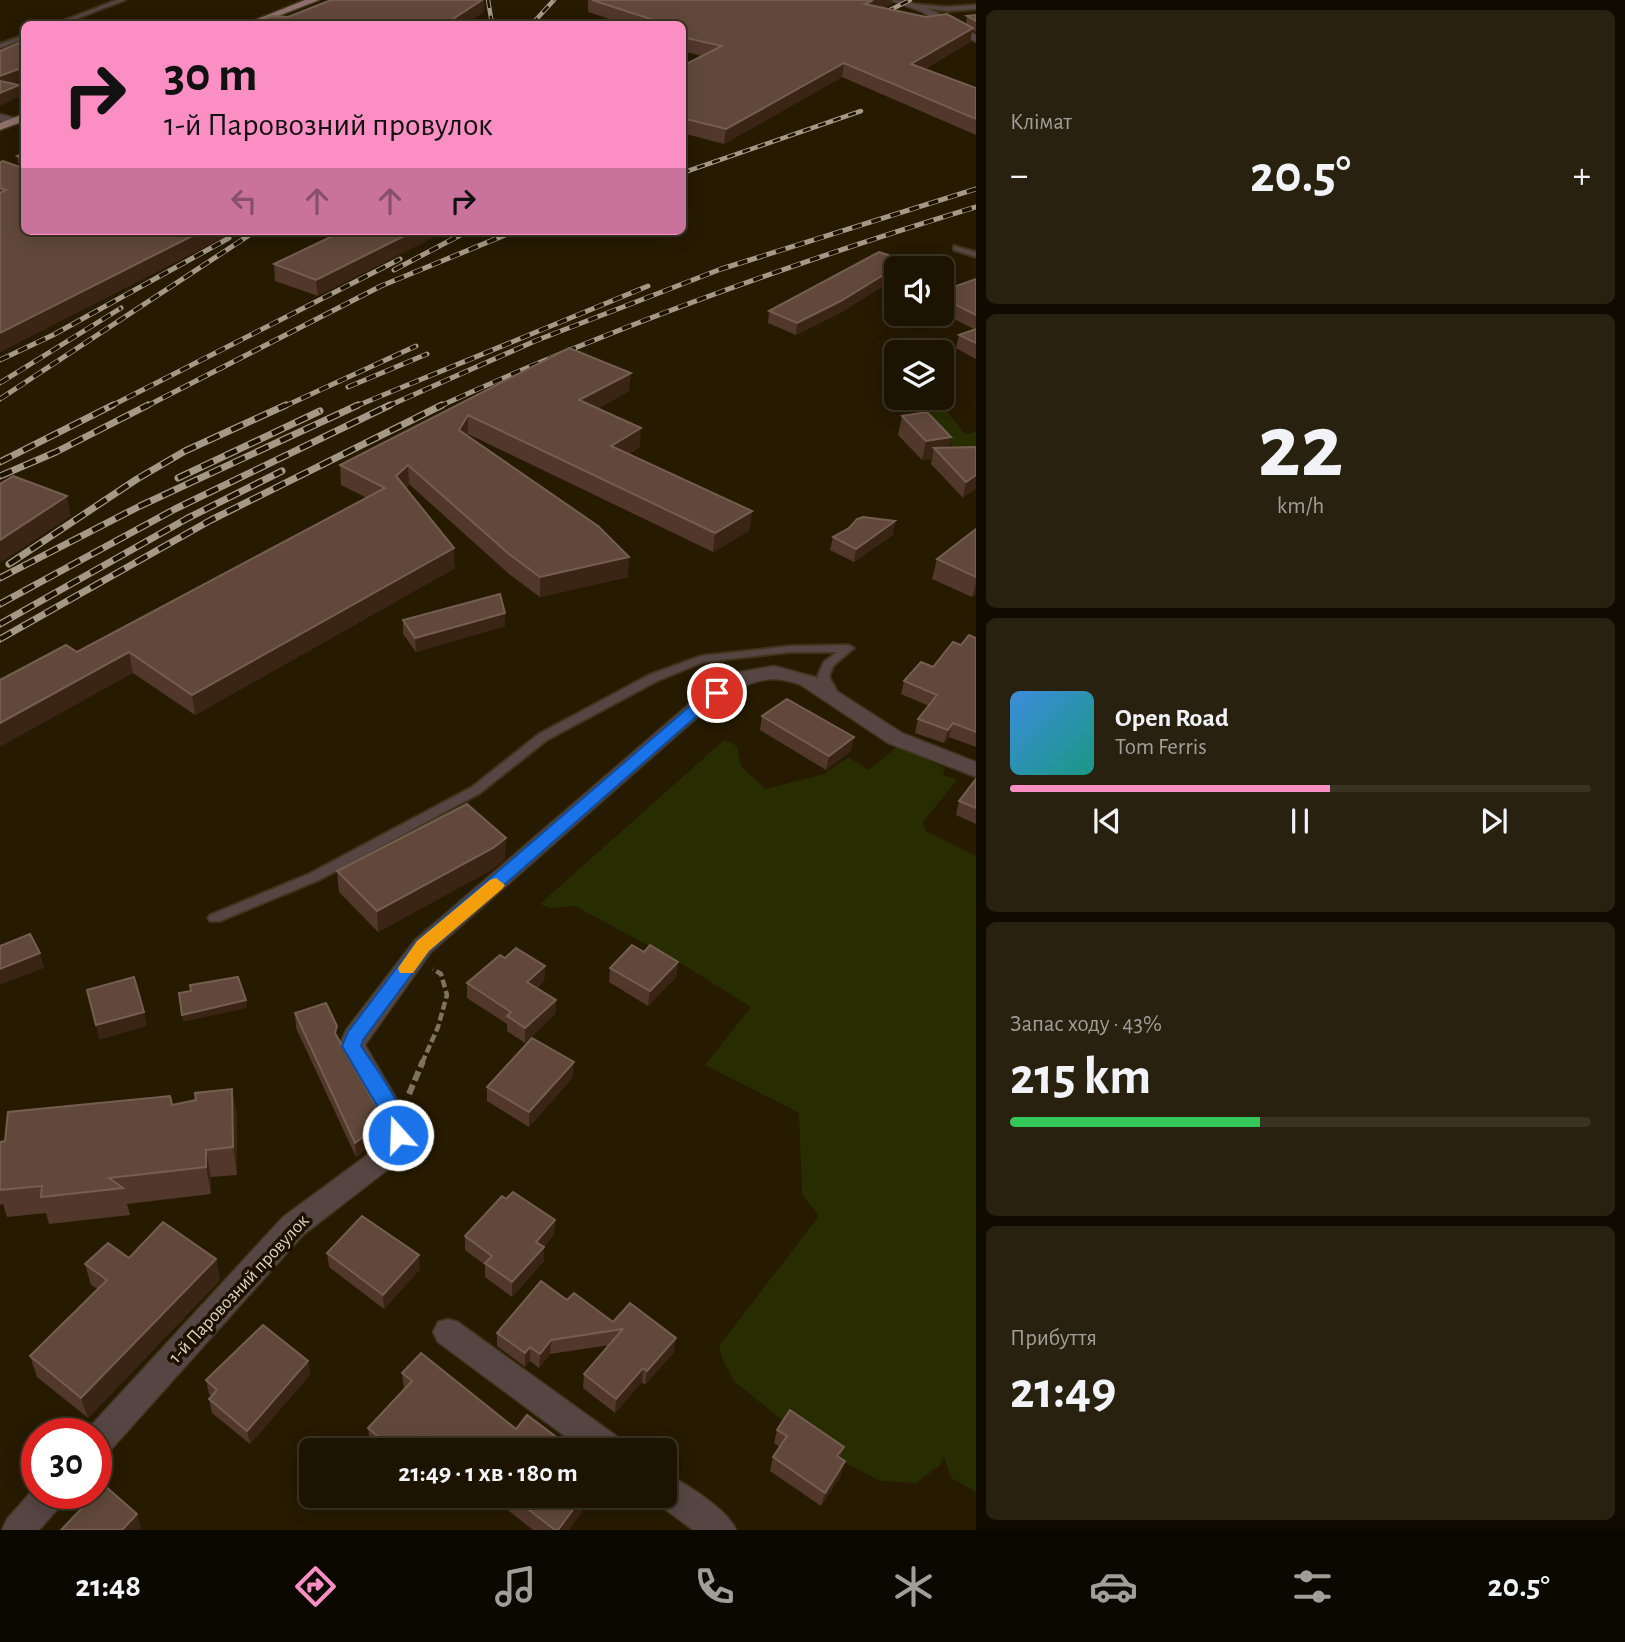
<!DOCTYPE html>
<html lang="uk">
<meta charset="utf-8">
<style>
:root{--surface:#1c1400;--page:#29210f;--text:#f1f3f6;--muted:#a09e99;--line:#3a3322;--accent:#fb8fc4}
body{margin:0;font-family:"Alegreya Sans",sans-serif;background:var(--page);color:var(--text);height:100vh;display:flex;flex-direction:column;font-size:26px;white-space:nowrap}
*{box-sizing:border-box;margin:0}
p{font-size:23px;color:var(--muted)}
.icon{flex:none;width:38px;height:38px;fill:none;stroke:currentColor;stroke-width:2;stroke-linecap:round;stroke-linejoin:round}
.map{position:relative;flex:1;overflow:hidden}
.side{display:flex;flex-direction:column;gap:10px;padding:10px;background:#0f0b00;width:649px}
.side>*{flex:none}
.guide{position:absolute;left:21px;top:21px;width:665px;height:214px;border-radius:10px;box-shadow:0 4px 18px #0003,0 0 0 2px var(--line);background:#fb8fc4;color:#111;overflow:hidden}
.buttons{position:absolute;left:884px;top:256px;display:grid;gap:14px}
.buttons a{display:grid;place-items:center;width:70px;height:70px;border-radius:10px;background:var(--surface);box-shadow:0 4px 18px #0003,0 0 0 2px var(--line);font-size:35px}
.speed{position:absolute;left:21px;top:1418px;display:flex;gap:14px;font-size:35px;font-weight:700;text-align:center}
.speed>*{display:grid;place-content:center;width:91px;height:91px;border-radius:50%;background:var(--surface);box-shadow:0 4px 18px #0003,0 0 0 2px var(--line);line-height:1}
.speed .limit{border:10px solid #d22;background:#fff;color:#111}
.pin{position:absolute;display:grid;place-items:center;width:60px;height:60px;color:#fff;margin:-30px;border:4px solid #fff;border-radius:50%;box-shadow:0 2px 7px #0007}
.me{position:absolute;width:77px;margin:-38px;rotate:340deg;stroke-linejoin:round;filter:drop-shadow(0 0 5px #0008)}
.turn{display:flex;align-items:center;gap:24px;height:147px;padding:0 28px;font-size:32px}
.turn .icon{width:91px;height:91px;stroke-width:2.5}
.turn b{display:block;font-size:49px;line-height:60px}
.lanes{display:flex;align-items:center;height:66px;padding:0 28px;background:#0003;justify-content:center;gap:35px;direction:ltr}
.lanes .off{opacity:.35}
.big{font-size:52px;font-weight:600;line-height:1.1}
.side .widget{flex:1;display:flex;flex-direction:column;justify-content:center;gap:10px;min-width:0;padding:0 24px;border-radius:10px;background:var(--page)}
.side .dial{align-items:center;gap:0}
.dial b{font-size:91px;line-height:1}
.song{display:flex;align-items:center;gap:21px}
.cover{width:84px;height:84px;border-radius:10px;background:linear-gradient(135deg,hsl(210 70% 55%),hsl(170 70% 35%))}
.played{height:7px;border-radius:4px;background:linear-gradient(90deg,var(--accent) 55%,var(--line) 55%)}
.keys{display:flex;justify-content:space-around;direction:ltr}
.heat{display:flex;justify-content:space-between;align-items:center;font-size:38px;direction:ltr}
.charge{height:10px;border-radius:5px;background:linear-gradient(90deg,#34c759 43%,var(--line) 0)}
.trip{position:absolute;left:299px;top:1438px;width:378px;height:70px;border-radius:10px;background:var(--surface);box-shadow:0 4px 18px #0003,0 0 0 2px var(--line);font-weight:600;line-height:70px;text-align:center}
.dock{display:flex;height:112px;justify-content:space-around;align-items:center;background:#0b0800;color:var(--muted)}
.dock .icon{width:49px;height:49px}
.dock .selected{color:var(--accent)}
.dock b{font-size:32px;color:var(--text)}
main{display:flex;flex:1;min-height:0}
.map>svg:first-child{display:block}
.green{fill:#272d00}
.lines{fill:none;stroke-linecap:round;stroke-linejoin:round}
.lane-casing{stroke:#3f341b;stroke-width:4}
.street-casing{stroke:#3f341b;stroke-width:3}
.primary-casing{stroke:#3f341b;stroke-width:3}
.path-far1{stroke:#7d735e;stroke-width:4.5;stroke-dasharray:8 3.5;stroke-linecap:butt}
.path{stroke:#7d735e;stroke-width:6;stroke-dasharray:10 4.5;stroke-linecap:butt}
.lane{fill:#554644;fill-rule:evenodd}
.street{fill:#554644;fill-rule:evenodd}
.primary{fill:#8e6f6b;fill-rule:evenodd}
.rail-far2-casing{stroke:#a39986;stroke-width:4.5}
.rail-far1-casing{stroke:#a39986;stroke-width:5}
.rail-casing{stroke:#a39986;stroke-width:7}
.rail-far2{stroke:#1d1100;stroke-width:2.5;stroke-dasharray:8;stroke-linecap:butt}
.rail-far1{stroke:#1d1100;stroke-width:3.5;stroke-dasharray:10;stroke-linecap:butt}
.rail{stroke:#1d1100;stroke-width:4.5;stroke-dasharray:13;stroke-linecap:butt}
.wall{fill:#52372b}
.shaded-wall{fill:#3a2413}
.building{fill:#61483b;stroke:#745e50;stroke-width:2}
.route{fill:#1a73e8;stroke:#114b97;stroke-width:2}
.slow{fill:#f59e0b}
.labels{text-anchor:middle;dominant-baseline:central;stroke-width:7;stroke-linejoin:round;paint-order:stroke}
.street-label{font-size:19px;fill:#dcd4c4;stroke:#1d1100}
</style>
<main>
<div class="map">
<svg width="976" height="1530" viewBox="0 0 976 1530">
<rect width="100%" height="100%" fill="#261a00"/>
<g class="green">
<path d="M923 397H936L963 432 971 434 976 430V472C955 452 934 425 923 397Z"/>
<path d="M724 740 737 746 741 766 765 789 824 774 848 757 869 770 898 746 945 768 943 775 957 780 923 822 926 831 976 856V1492L951 1478 944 1457 939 1466 916 1483 880 1481 840 1460 787 1424 735 1382 723 1361 719 1346 819 1216 802 1194 799 1113 705 1065 751 1007 677 961 575 906 549 908 540 904Z"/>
</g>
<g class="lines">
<g class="lane-casing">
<g id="lane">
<path d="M117 0H125L62 24H55Z"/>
<path d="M913 4 947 7 976 5V9L947 11 915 7Z"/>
<path d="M24 35V39L0 48V44Z"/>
<path d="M954 246 976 252V257L954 250Z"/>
<path d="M848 645 854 648 833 666 829 677 841 698 839 701H831L817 677 824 662 837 652H791L703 662 657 681 547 740 480 793 319 880 220 921H210L208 918 210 915 309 874 472 787 539 734 649 675 701 656 791 646Z"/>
</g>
</g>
<g class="street-casing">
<g id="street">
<path d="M890 0C922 0 948 19 976 35V42L920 11Z"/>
<path d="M0 114 19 119 21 121 15 124 0 121Z"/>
<path d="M774 666 815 677 902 733 976 762V777L888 743 801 685C760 670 743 687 709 707L431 952 365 1045 409 1120 411 1135 400 1160 303 1235 107 1454 96 1458V1433L85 1432 283 1217 381 1145 385 1135 383 1121 339 1046 346 1030 415 940 695 699 739 672Z"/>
<path d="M448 1319 458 1322 622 1440 626 1451H585L438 1342 433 1332 438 1322Z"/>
<path d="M665 1474C686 1483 728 1510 736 1530H693L654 1501 652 1496H665Z"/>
<path d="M37 1485V1493H67L62 1504 39 1530H2L7 1519Z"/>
</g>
</g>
<g class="primary-casing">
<g id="primary">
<path d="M305 0H319L258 24H245Z"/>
<path d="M24 114V121L0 130V123Z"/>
</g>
</g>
<path class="path-far1" d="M422 1063 438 1027 447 995 441 974 433 969"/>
<path class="path" d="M409 1094 423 1061"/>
<use href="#lane" class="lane"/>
<use href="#street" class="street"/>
<use href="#primary" class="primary"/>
<g class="rail-far2-casing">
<g id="rail-far2">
<path d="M488 0 492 24"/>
<path d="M872 19 910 0"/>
<path d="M532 24 554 0"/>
<path d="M682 173 861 111"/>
</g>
</g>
<g class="rail-far1-casing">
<g id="rail-far1">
<path d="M394 270 468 231"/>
<path d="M0 360 53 335 229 238"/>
<path d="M0 383 121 308"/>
<path d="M348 387 427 354"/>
<path d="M0 399 254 232"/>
<path d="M109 407 400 259"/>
<path d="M145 407 381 286 515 231"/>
<path d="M283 407 416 346"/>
<path d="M354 407 648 286"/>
<path d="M386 407 535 341 721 269 976 189"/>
<path d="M438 407C613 327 792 263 976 207"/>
</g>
</g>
<g class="rail-casing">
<g id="rail">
<path d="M0 462 113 405"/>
<path d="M0 476 56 452 148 405"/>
<path d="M178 478 320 411"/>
<path d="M9 564 137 479 185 451 286 405"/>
<path d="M0 578 140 506 358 405"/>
<path d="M0 604 175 509 390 405"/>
<path d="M0 624 188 518 282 471"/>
<path d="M0 639 211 520 442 405"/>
</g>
</g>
<use href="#rail-far2" class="rail-far2"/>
<use href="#rail-far1" class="rail-far1"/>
<use href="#rail" class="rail"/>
</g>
<g class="wall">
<path d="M588 0H892V4L883 8 966 24 967 16 976 15V32L972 30 970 42 925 69 976 88V135L842 77 724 144 682 133V66L702 56 682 51V24H625L588 12Z"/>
<path d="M24 153V231H236L0 352V162L19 166 17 156Z"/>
<path d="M343 231 318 296 275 281 274 264Z"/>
<path d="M896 268V278L840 313 796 335 768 323 769 311Z"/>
<path d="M976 279V359L956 348 959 335 974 329 942 313V291Z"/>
<path d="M569 348 629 391 597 409 640 447 629 454 752 511 749 531 713 552 468 434 467 436 628 577 540 597 509 574 409 484 406 488 455 568 195 715 133 673 77 652 367 498 341 485 340 465Z"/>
<path d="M902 416 949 448 976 447 963 498 931 464 932 459 922 460 898 435Z"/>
<path d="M976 529V595L972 597 932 579 937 559Z"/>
<path d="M893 535 854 562 830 550 833 537Z"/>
<path d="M403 620 505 626 416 652 403 634Z"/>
<path d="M976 638V747L949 737 944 743 915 733 918 719 929 706 901 694 904 681 933 667Z"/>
<path d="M762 716 851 751 826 770 760 730Z"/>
<path d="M976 779V824L956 815 959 801Z"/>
<path d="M505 859 493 869 378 932 339 892 337 871Z"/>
<path d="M505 958 545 966 544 981 537 988 556 1000 555 1014 525 1043 507 1031V1024L467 998V983Z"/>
<path d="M610 968 677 976 648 1006 609 982Z"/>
<path d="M295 1013 339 1039 381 1128V1138L356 1157 296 1028Z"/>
<path d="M573 1077 529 1127 487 1101V1087Z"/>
<path d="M232 1089 237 1117V1175L211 1177V1194L127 1204 130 1215 49 1224 46 1213 7 1217 3 1204 0 1205V1142L196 1100Z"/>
<path d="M506 1199 555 1220 554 1235 544 1246V1261L512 1297 485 1277V1265L465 1250V1236Z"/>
<path d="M327 1253 420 1269 384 1309 329 1267Z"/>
<path d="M129 1258 216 1259 220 1280 88 1418 37 1377 30 1356 98 1289 91 1285 85 1264Z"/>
<path d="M567 1300 674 1352 645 1385 642 1382 615 1413 583 1388 584 1374 610 1345 550 1354 539 1368 530 1361 525 1367 497 1346V1333Z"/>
<path d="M308 1361 310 1375 250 1444 212 1413 209 1399 212 1396 209 1394 206 1380Z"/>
<path d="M402 1373 516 1429 575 1451H377L370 1444 368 1428 404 1389Z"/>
<path d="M777 1430 844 1447 840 1459 841 1475 821 1506 770 1471 773 1457 780 1447 774 1443Z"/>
<path d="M490 1496H593L569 1530H533Z"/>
</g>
<g class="shaded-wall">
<path d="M482 0H484V12L465 24H447L450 21Z"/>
<path d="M873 0H892V4L863 17 865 4Z"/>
<path d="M973 28 970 42 909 78 911 64Z"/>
<path d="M844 63 842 77 724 144 726 129Z"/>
<path d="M24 67V79L0 89V76Z"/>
<path d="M19 85 21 96 0 106V93Z"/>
<path d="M202 231H236L0 352V333Z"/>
<path d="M414 231H447L318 296 316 280Z"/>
<path d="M906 261 905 268H896V278L840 313 796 335 797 323Z"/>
<path d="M631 373 629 391 578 419 579 400Z"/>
<path d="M468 415V434L459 449V430Z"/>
<path d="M641 428 640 447 610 465 611 446Z"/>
<path d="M951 437 948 456 934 448 932 459 922 460 926 441Z"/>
<path d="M408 465 409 484 397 496 396 476Z"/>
<path d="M976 475V489L963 498 966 482Z"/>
<path d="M67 496 71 516 0 563V540Z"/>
<path d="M752 511 749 531 713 552 715 533Z"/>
<path d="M895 521 893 535 854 562 856 549Z"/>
<path d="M454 548 455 568 195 715 192 695Z"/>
<path d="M629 557 628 577 540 597V577Z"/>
<path d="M976 583V595L972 597Z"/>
<path d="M505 613V626L416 652 415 638Z"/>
<path d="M129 652 133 673 0 747V723Z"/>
<path d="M953 723 949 737 944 743 948 730Z"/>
<path d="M854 737 851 751 826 770 829 756Z"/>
<path d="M506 838 505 859 493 869 378 932 377 911Z"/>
<path d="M40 953 44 968 0 985V969Z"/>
<path d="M678 962 677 976 648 1006 650 991Z"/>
<path d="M545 966 544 981 527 996V982Z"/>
<path d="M246 1000 247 1008 183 1022 182 1015Z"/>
<path d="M556 1000 555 1014 525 1043V1028Z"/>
<path d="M144 1012 147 1026 99 1040 96 1025Z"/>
<path d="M574 1062 573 1077 529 1127V1112Z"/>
<path d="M232 1089 237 1117V1175L233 1147Z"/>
<path d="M380 1113 381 1138 356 1157 355 1143Z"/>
<path d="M206 1150 211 1177V1194L206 1167Z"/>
<path d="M555 1220 554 1235 536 1256V1242Z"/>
<path d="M544 1247V1261L512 1297V1282Z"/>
<path d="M419 1255 420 1269 384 1309 383 1295Z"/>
<path d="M216 1259 220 1280 88 1418 81 1398Z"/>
<path d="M676 1338 674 1352 645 1385 647 1371Z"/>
<path d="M551 1340 550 1354 539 1368 540 1354Z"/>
<path d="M530 1347V1361L525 1367V1353Z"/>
<path d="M308 1361 310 1375 250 1444 247 1431Z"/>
<path d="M643 1368 642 1382 615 1413 616 1399Z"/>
<path d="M424 1436 425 1451H410Z"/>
<path d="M844 1447 840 1460 837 1456Z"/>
<path d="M845 1461 841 1475 821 1506 825 1493Z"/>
<path d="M583 1496H593L569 1530H558Z"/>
<path d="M137 1514 141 1528 139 1530H122Z"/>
</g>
<g class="building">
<path d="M331 0H482L450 21 447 24H250L272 16 288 17Z"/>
<path d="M592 0H873L865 4 926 17 947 14 973 28 911 64 976 88V119L844 63 726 129 682 118V66L722 46 682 37V24H666Z"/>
<path d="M976 15V21L967 16Z"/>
<path d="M24 41V67L0 76V51Z"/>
<path d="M0 81 19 85 0 93Z"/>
<path d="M24 153V231H202L0 333V193L6 190 0 188V162L3 161 20 167 24 160 17 156Z"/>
<path d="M343 231H414L316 280 274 264Z"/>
<path d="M879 252 906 261 841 301 797 323 769 311Z"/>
<path d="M976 279V315L942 298V291Z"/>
<path d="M976 329V343L959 335Z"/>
<path d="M569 348 631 373 579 400 641 428 611 446 752 511 715 533 468 415 459 430 598 526 629 557 540 577 509 554 408 465 396 476 454 548 192 695 129 652 0 723V680L66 645 77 652 385 488 340 465Z"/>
<path d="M927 412 951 437 926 441 902 416Z"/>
<path d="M976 447V475L966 482 934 448Z"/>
<path d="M13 476 67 496 0 540V484Z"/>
<path d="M863 517 895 521 856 549 833 537 849 528 857 519Z"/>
<path d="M976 529V577L937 559Z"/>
<path d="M500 594 505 613 415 638 403 620Z"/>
<path d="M969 635 976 638V732L953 723 948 730 918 719 937 695 904 681 921 662 933 667 953 642 961 645Z"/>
<path d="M787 699 854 737 829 756 762 716Z"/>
<path d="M976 779V808L959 801Z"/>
<path d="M467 804 506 838 493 848 377 911 337 871Z"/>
<path d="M30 934 40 953 0 969V946Z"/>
<path d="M632 945 644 952 650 945 678 962 650 991 610 968Z"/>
<path d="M516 948 545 966 527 982 556 1000 525 1028 507 1016 511 1012 467 983 500 955 505 958Z"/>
<path d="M134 977 144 1012 96 1025 87 990Z"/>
<path d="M238 977 246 1000 182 1015 179 993 191 991 190 985Z"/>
<path d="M326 1003 337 1026 335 1033 380 1113V1124L355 1143 295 1013Z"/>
<path d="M532 1038 574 1062 529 1112 487 1087Z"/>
<path d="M232 1089 233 1147 206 1150V1167L109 1178 123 1188 41 1197 42 1186 0 1190V1142L5 1141 8 1112 170 1096 172 1105 196 1100 195 1093Z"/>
<path d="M513 1192 555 1220 536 1242 544 1247 512 1282 485 1263 492 1256 465 1236 502 1196 506 1199Z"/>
<path d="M362 1216 419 1255 383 1295 327 1253Z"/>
<path d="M163 1222 216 1259 81 1398 30 1356 107 1280 85 1264 108 1243 129 1258Z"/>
<path d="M541 1281 567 1300 574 1293 613 1322 630 1303 676 1338 647 1371 643 1368 616 1399 584 1374 623 1329 551 1340 540 1354 530 1347 525 1353 497 1333Z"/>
<path d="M263 1325 308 1361 247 1431 209 1399 217 1390 206 1380Z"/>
<path d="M421 1353 516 1429 527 1415 575 1451H442L424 1436 410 1451H395L368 1428 412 1381 402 1373Z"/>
<path d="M790 1410 844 1447 837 1456 845 1461 825 1493 773 1457 787 1436 777 1430Z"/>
<path d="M104 1485 137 1514 122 1530H61Z"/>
<path d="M511 1496H583L558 1530H555Z"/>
</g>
<path class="route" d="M717 689 722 690 725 693 707 707 429 951 363 1040 361 1046C374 1066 415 1119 405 1141L398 1143 391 1141 386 1121 342 1046 348 1032 417 941 697 700Z"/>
<path class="slow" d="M496 878 505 885 502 889 429 951 413 973H400L398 968 417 941 490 880Z"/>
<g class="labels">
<g class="street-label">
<text transform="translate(239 1289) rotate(-47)">1-й Паровозний провулок</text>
</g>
</g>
</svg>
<div class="buttons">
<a><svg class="icon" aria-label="sound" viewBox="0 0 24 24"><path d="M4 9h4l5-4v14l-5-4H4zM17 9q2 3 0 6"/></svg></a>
<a><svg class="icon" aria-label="layers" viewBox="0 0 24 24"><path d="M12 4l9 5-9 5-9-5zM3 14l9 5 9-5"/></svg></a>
</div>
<div class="speed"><div class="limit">30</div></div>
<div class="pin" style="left:717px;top:693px;background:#d93025"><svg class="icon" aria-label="arrive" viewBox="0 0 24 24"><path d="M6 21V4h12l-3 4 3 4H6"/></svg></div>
<svg class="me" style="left:398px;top:1135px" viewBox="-20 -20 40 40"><circle r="17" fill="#1a73e8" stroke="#fff" stroke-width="3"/><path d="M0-11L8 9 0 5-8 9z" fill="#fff"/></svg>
<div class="trip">21:49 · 1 хв · 180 m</div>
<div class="guide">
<div class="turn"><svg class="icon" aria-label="right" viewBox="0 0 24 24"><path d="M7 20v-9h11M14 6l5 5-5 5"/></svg><div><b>30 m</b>1-й Паровозний провулок</div></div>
<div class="lanes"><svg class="icon off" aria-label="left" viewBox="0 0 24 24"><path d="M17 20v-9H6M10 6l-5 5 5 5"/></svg><svg class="icon off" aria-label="ahead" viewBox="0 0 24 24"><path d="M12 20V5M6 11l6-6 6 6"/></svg><svg class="icon off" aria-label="ahead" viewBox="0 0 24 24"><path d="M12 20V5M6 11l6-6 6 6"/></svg><svg class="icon" aria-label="right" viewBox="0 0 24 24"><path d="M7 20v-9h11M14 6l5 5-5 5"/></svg></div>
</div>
</div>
<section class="side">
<div class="widget"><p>Клімат</p>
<div class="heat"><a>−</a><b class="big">20.5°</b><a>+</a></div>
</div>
<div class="widget dial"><b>22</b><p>km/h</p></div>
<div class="widget">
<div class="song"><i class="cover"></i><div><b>Open Road</b><p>Tom Ferris</p></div></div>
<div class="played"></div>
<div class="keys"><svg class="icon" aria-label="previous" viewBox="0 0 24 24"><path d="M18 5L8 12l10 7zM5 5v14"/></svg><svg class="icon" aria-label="pause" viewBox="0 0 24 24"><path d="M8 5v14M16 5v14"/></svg><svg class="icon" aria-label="next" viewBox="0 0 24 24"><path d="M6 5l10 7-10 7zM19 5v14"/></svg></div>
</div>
<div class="widget"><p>Запас ходу · 43%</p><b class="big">215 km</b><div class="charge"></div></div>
<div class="widget"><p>Прибуття</p><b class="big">21:49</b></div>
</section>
</main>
<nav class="dock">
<b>21:48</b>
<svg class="icon selected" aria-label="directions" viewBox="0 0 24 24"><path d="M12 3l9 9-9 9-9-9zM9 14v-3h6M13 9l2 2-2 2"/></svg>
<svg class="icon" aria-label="music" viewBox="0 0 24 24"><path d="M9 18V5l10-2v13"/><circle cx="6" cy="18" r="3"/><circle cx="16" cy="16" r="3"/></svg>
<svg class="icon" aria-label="phone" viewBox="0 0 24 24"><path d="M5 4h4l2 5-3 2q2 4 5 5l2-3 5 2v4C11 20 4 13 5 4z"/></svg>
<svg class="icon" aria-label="climate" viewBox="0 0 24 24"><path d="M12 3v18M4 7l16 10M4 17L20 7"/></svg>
<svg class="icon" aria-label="car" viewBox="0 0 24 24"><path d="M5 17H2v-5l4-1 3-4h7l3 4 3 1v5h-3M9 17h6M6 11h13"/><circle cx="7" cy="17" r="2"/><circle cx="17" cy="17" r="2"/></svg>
<svg class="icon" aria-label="filters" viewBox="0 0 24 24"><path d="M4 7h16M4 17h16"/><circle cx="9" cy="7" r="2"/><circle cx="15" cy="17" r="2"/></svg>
<b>20.5°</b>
</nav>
